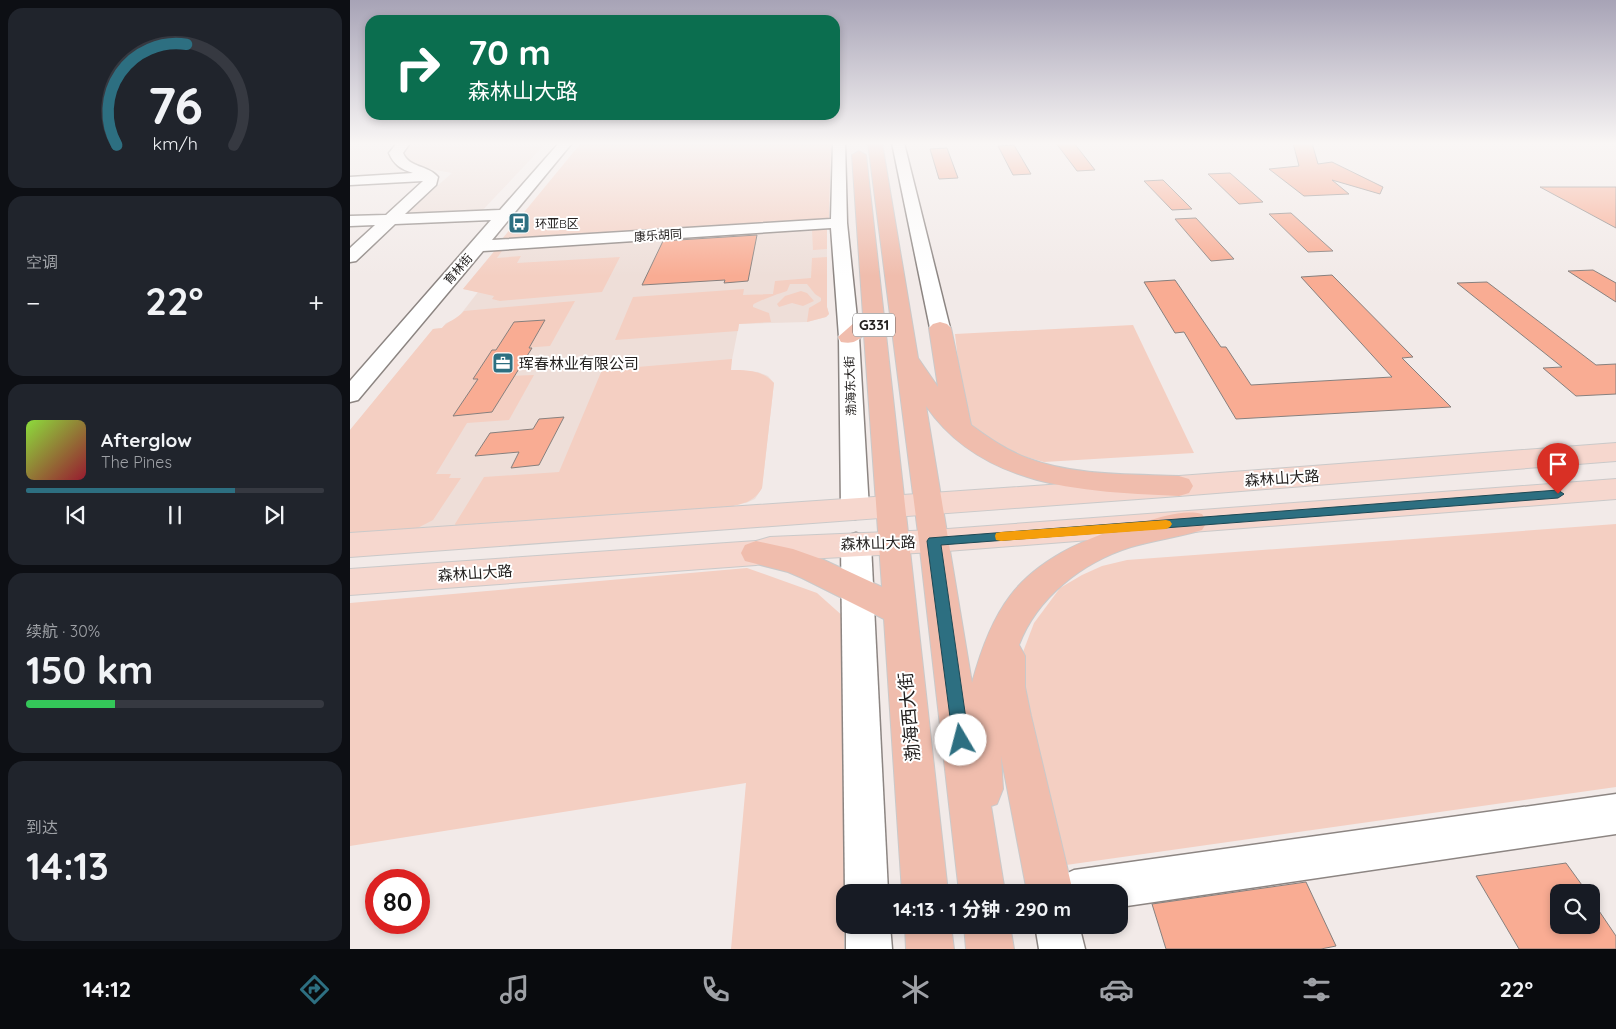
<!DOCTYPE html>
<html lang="zh">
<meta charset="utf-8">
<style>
:root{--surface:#171b24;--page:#20242c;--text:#f1f3f6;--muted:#9ea1a6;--line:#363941;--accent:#2d6f81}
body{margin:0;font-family:Quicksand,"Noto Sans SC",sans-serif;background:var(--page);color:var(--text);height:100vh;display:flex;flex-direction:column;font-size:19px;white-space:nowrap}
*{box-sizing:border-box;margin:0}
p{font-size:16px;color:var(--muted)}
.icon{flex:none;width:28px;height:28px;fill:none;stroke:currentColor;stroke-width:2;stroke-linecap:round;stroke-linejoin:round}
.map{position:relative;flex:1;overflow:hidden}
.sheet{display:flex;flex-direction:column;gap:8px;padding:8px;background:#0d0f14;width:350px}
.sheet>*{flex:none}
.hud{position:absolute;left:15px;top:15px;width:475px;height:105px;border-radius:15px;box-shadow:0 2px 8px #0003;background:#0b6e4f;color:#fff;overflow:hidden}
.tools{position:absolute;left:1200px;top:884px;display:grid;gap:10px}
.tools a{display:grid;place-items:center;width:50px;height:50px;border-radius:10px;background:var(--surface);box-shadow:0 2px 8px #0003;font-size:25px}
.speed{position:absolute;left:15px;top:869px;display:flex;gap:10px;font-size:25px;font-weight:700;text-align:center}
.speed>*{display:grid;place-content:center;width:65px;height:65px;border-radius:50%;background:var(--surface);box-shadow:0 2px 8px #0003;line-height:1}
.speed .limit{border:8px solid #d22;background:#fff;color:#111}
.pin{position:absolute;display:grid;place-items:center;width:42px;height:42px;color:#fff;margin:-51px -21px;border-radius:50% 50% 50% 0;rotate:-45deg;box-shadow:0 0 5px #0007}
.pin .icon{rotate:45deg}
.me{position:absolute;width:55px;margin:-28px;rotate:352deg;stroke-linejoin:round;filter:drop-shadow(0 0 4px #0008)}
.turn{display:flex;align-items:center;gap:18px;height:105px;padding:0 20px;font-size:22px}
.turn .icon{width:65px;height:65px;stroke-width:2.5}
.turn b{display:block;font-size:35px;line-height:42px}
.big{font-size:38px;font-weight:700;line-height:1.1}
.sheet .card{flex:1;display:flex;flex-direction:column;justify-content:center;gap:8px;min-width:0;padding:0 18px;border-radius:15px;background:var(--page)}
.sheet .dial{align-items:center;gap:0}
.dial svg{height:130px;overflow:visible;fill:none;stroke:var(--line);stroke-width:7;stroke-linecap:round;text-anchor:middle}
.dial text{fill:var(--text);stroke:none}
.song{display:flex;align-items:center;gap:15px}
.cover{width:60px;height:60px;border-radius:8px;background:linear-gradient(135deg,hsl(90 70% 55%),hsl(350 70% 35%))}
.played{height:5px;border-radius:2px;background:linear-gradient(90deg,var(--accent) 70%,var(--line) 70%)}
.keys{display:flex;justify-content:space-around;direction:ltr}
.heat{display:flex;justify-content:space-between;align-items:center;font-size:28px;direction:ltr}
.charge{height:8px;border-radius:4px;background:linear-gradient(90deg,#34c759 30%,var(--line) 0)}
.trip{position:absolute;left:486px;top:884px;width:292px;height:50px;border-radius:15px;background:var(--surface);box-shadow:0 2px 8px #0003;font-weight:700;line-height:50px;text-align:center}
.dock{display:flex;height:80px;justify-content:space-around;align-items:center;background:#090b0e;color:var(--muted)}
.dock .icon{width:35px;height:35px}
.dock .on{color:var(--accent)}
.dock b{font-size:22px;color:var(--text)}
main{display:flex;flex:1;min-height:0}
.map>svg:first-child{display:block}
.built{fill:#eeded8}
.green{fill:#f4cfc2}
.building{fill:#f9ac93;stroke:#87807e}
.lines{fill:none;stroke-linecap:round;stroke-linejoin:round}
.minor-casing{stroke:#8c8582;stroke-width:3}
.major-casing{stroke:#cac9c9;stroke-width:2}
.highway-casing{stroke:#cac9c9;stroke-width:2}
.minor{fill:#fff;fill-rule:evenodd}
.major{fill:#f6d7ce;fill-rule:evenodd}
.highway{fill:#f0bdad;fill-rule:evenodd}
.route{fill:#2d6f81;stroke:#1d4854}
.slow{fill:#f59e0b}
.labels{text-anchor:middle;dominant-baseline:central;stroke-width:4;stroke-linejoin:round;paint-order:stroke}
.far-poi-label{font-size:12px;fill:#23201f;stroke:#fff;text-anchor:start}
.far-street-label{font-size:12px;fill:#23201f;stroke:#fff}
.shield{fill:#fff;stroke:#656362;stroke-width:1}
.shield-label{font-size:14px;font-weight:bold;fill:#23201f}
.poi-label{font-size:15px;fill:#23201f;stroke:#fff;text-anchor:start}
.street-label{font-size:15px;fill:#23201f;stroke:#fff}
.near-street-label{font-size:18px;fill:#23201f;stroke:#fff}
</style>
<main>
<section class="sheet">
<div class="card dial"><svg viewBox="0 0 100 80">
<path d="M14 69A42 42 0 1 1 86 69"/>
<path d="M14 69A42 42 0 0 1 57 7" stroke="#2d6f81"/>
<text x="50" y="56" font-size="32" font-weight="700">76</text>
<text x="50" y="72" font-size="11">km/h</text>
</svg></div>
<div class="card"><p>空调</p>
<div class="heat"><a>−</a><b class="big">22°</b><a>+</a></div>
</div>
<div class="card">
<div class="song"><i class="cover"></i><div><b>Afterglow</b><p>The Pines</p></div></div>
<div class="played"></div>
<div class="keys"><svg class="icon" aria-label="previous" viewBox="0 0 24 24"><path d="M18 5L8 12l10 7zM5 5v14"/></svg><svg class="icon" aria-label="pause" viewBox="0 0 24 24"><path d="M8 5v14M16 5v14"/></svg><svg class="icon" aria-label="next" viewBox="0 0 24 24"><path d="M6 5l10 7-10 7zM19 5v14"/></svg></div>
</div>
<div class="card"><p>续航 · 30%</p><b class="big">150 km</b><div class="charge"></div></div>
<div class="card"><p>到达</p><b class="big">14:13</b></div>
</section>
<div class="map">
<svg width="1266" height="949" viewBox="0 0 1266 949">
<rect width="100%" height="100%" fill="#f2eae8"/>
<g class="built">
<path d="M59 143H196L129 214 53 216 102 173 69 167 60 163 55 158 54 151Z"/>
<path d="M477 226V307L479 314 476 317 457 322 389 324 380 370 408 372 418 376 424 383 412 488 405 499 396 503 56 534 0 430 83 329 92 328 96 323 107 319 128 292 113 289 147 248Z"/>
</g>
<g class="green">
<path d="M231 143H481L479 219 152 239Z"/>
<path d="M477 226V249L463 250 462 230 152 251 147 258 171 256 167 263 270 257 252 292 150 301 142 299 144 296 113 289 147 248Z"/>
<path d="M477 257V307L479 314 476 317 457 322 459 308 471 301V298L465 294 457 284H440L437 291C433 292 405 302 403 305V307L419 313 421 322 389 324 388 331 265 340 283 297 394 289 393 295 423 294 425 281 461 278 462 258Z"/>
<path d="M451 291 457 293 464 301 453 306 442 303 429 307 427 304 435 296Z"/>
<path d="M225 301 200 346 173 348 186 328 191 327 195 320 164 322 154 349 142 350 123 379 136 378 104 416 142 412 147 402 156 376 184 375 159 420 117 423 86 474H101L99 478H111L83 520 56 534 0 537V430L83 329 92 328C99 320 106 320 114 311Z"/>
<path d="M783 325 844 453 694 462 650 450 615 422 605 334Z"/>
<path d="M382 359 381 370C397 370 412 370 424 383L412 488C404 502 393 504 378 507L111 529 106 528 105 524 134 477 209 472 252 370Z"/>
<path d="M1266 524V787L709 866 675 699 673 652 684 623 710 588 732 575 752 566 777 560Z"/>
<path d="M397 568 467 593 495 618 494 949H381L396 783 0 846V603Z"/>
</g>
<g class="building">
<path d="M706 143H724L745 170 727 171Z"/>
<path d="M943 143H962L968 164 982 162 1033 187 1030 194 982 180 999 194 954 196 919 169 949 166Z"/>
<path d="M664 145 681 174 663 175 648 146Z"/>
<path d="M597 148 608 178 589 179 580 149Z"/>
<path d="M880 173 913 202 889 204 858 174Z"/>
<path d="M813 180 842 209 822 210 794 181Z"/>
<path d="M1190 187H1266V228Z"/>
<path d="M941 213 983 251 958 252 919 214Z"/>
<path d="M846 218 884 259 861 261 825 219Z"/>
<path d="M407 235 398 281 374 283 375 280 292 285 313 241Z"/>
<path d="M1243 270 1266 283V302L1218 271Z"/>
<path d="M982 275 1063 357 1052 358 1101 407 886 419 834 332 825 333 794 282 825 280 871 347H876L901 385 1042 377 951 277Z"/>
<path d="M1137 282 1246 365 1266 364V394L1226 396 1193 368 1212 367 1107 283Z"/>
<path d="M195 320 179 348H182L142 412 103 416 128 379H123L142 350H146L164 322Z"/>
<path d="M214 417 189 465 161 468 169 452 125 456 140 433 183 429 189 419Z"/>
<path d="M1216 863 1237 892H1209V925H1241V899L1266 936V949H1169L1126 876Z"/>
<path d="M956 882 986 946 971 949H816L802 904Z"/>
</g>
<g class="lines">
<g class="minor-casing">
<g id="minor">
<path d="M47 143H60L53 153C59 168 78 165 88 177L86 185 55 214 150 210 209 143H222L142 240 481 219 483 143H495L497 223 509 337 519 509 515 516 505 519 495 516 491 509 489 337 481 228 133 251 8 400 0 402V381L141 220 45 224 6 261 0 262V248L25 225 0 226V216L36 215 73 181 0 185V177L63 173C51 169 44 165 39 153Z"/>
<path d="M542 143H554L600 328 597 332 590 334 583 332 580 328Z"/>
<path d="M506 533 516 536 521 544 538 892H495L491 544 496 536Z"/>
<path d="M1266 794V834L770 907V892H702L709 877 724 870Z"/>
<path d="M496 925H540L542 949H496Z"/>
<path d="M685 925H729L735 949H689Z"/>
</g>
</g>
<g class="major-casing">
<g id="major">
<path d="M1266 443V461L829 496 0 557V533L829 476Z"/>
<path d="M1266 479V499L584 552 420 561 406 565 0 595V569L406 541 420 537 584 530Z"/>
</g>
</g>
<g class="highway-casing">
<g id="highway">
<path d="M518 143H532L568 358 588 387 579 328 583 324 590 322 597 324 601 328 621 425C639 438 656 450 677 458 725 476 779 474 829 476L839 479 843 486 839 493 829 496C738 492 633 489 576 406L622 683C630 653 641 621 660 596 690 556 746 533 793 522 812 517 834 509 852 514L857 522 852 530C829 537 805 540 781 547 733 562 687 597 669 645L675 656V687L681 716 723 892H677L651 756 653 789 647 804 641 806 655 892H609L569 541Z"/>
<path d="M509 151 516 155 598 892H552L534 619 452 578 438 572 395 561 391 553 395 545 406 541 443 549 474 560 532 587 514 335C506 342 502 344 491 342L488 337 513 315 502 155Z"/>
<path d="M555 925H601L604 949H556Z"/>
<path d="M614 925H660L664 949H616Z"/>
</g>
</g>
<use href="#minor" class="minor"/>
<use href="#major" class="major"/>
<use href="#highway" class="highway"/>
</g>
<linearGradient id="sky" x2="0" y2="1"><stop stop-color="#a7a3b6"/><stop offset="0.52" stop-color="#f9f6f5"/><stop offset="1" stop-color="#f9f6f5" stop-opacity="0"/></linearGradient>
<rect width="1266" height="276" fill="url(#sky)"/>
<path class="route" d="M1208 490 1214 494 1208 498 591 545 619 740 617 745 611 748 606 745 603 740 577 541 579 538Z"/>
<path class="slow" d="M816 520 820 521 822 524 820 527 816 529 651 541 646 540 645 536 646 533 651 532Z"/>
<defs>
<g id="bus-square" transform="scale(1.125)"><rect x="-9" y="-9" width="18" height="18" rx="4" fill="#2d6f81" stroke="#fff"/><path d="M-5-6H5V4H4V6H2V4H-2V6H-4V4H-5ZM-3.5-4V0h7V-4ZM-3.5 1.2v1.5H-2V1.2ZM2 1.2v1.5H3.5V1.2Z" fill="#fff"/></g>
<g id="office-square" transform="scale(1.125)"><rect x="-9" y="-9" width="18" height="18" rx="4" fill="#2d6f81" stroke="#fff"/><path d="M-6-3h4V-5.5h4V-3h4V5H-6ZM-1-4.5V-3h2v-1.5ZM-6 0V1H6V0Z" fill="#fff"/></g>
</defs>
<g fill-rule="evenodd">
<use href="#bus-square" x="169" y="223"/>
<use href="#office-square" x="153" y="363"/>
</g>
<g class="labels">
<g class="far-poi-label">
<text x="185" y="223">环亚B区</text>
</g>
<g class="far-street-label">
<text transform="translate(308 235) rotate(-4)">康乐胡同</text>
<text transform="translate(108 269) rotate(-49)">育林街</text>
<text transform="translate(500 386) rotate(-92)">渤海东大街</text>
</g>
<rect class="shield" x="503" y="313.5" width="42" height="23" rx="4"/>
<g class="shield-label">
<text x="524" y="325">G331</text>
</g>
<g class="poi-label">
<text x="169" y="363">珲春林业有限公司</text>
</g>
<g class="street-label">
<text transform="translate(932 478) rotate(-4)">森林山大路</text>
<text transform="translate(528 543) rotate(-2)">森林山大路</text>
<text transform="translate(125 573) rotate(-4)">森林山大路</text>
</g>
<g class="near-street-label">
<text transform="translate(559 717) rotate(-95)">渤海西大街</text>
</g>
</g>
</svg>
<div class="tools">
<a><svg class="icon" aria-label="search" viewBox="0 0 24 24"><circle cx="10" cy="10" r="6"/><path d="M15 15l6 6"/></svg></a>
</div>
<div class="speed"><div class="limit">80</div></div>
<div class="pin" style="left:1208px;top:494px;background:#d93025"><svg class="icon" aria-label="arrive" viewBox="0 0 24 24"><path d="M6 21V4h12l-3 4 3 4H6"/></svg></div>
<svg class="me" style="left:611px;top:740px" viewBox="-20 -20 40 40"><circle r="19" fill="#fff"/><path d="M0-13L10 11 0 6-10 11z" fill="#2d6f81"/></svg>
<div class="trip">14:13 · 1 分钟 · 290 m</div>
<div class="hud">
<div class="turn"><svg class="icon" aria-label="right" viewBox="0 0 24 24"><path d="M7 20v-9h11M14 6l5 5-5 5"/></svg><div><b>70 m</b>森林山大路</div></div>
</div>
</div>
</main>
<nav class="dock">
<b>14:12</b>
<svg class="icon on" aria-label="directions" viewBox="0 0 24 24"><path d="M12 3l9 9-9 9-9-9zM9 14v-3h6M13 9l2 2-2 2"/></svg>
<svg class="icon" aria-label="music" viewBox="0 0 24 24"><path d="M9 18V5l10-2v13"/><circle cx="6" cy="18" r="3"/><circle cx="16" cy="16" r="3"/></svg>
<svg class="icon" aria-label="phone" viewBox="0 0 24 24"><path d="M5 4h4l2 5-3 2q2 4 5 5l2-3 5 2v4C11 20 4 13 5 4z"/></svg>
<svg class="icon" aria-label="climate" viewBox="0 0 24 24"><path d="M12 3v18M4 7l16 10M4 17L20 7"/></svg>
<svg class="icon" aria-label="car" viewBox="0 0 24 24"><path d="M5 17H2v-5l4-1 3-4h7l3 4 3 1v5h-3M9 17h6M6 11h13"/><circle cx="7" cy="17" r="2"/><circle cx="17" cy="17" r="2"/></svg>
<svg class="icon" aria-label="filters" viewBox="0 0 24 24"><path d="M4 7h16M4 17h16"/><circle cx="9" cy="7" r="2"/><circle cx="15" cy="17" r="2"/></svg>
<b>22°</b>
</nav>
